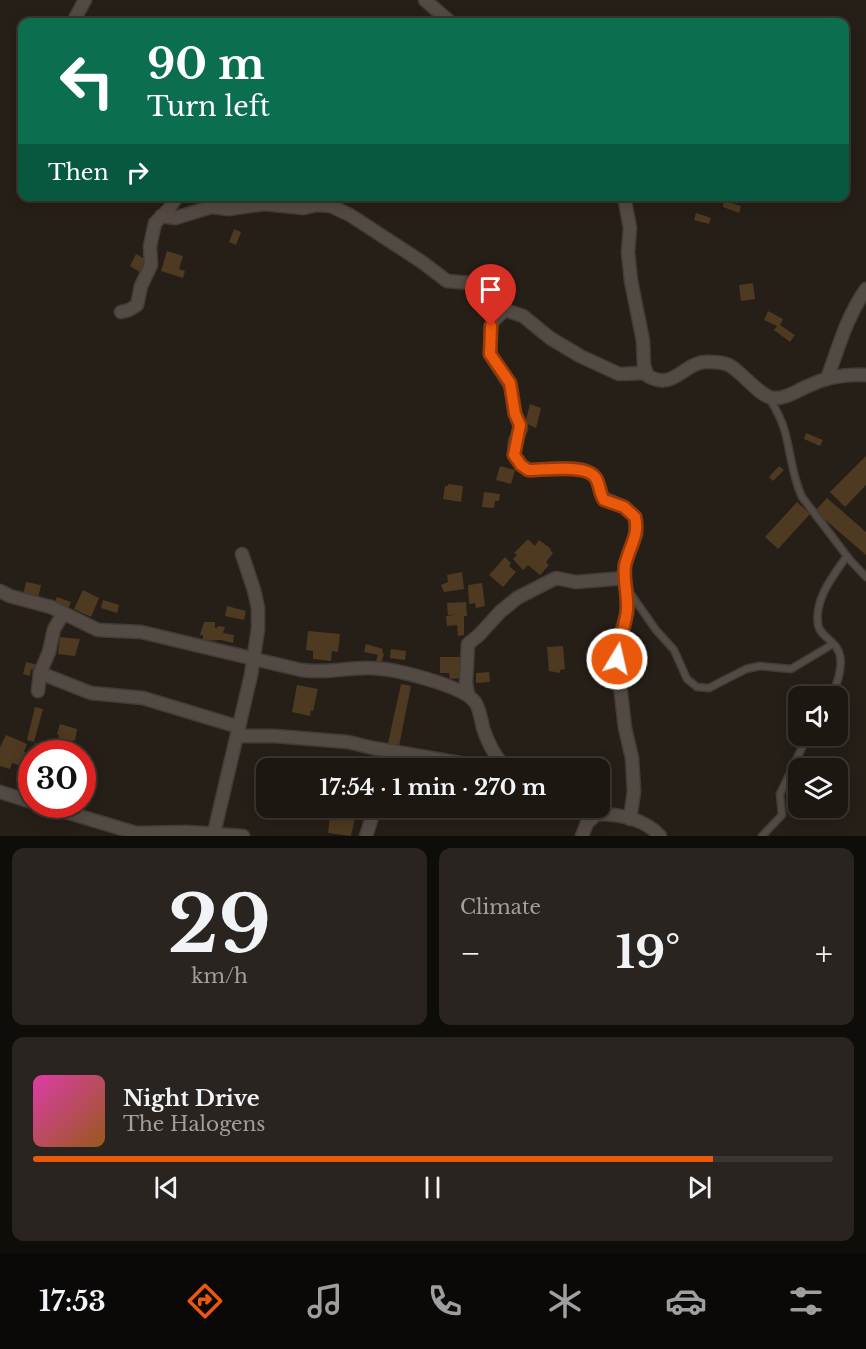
<!DOCTYPE html>
<meta charset="utf-8">
<style>
:root{--surface:#1c1711;--page:#29241f;--text:#f1f3f6;--muted:#a09f9f;--line:#3a3631;--accent:#ea580c}
body{margin:0;font-family:"Libre Baskerville",serif;background:var(--page);color:var(--text);height:100vh;display:flex;flex-direction:column;font-size:22px;white-space:nowrap}
*{box-sizing:border-box;margin:0}
p{font-size:20px;color:var(--muted)}
.icon{flex:none;width:33px;height:33px;fill:none;stroke:currentColor;stroke-width:2;stroke-linecap:round;stroke-linejoin:round}
.map{position:relative;height:836px;overflow:hidden}
.sheet{display:flex;flex-direction:column;gap:12px;padding:12px;background:#0f0d09;flex:1}
.sheet>*{flex:none}
.top-card{position:absolute;left:18px;top:18px;width:831px;height:183px;border-radius:12px;box-shadow:0 3px 15px #0003,0 0 0 2px var(--line);background:#0b6e4f;color:#fff;overflow:hidden}
.buttons{position:absolute;left:788px;top:686px;display:grid;gap:12px}
.buttons a{display:grid;place-items:center;width:60px;height:60px;border-radius:12px;background:var(--surface);box-shadow:0 3px 15px #0003,0 0 0 2px var(--line);font-size:30px}
.speed{position:absolute;left:18px;top:740px;display:flex;gap:12px;font-size:30px;font-weight:700;text-align:center}
.speed>*{display:grid;place-content:center;width:78px;height:78px;border-radius:50%;background:var(--surface);box-shadow:0 3px 15px #0003,0 0 0 2px var(--line);line-height:1}
.speed .limit{border:9px solid #d22;background:#fff;color:#111}
.pin{position:absolute;display:grid;place-items:center;width:51px;height:51px;color:#fff;margin:-62px -26px;border-radius:50% 50% 50% 0;rotate:-45deg;box-shadow:0 0 6px #0007}
.pin .icon{rotate:45deg}
.me{position:absolute;width:66px;margin:-33px;rotate:9deg;stroke-linejoin:round;filter:drop-shadow(0 0 4px #0008)}
.turn{display:flex;align-items:center;gap:21px;height:126px;padding:0 30px;font-size:27px}
.turn .icon{width:78px;height:78px;stroke-width:2.5}
.turn b{display:block;font-size:42px;line-height:51px}
.then{display:flex;align-items:center;height:57px;padding:0 30px;background:#0003;gap:12px;font-size:22px}
.big{font-size:45px;font-weight:700;line-height:1.1}
.sheet .tile{flex:1;display:flex;flex-direction:column;justify-content:center;gap:9px;min-width:0;padding:0 21px;border-radius:12px;background:var(--page)}
.sheet .dial{align-items:center;gap:0}
.dial b{font-size:78px;line-height:1}
.song{display:flex;align-items:center;gap:18px}
.cover{width:72px;height:72px;border-radius:9px;background:linear-gradient(135deg,hsl(320 70% 55%),hsl(30 70% 35%))}
.played{height:6px;border-radius:3px;background:linear-gradient(90deg,var(--accent) 85%,var(--line) 85%)}
.keys{display:flex;justify-content:space-around;direction:ltr}
.heat{display:flex;justify-content:space-between;align-items:center;font-size:33px;direction:ltr}
.sheet .tiles{flex:1;display:grid;gap:12px;grid-template-columns:1fr 1fr}
.tile:last-child{grid-column:span 2}
.trip{position:absolute;left:256px;top:758px;width:354px;height:60px;border-radius:12px;background:var(--surface);box-shadow:0 3px 15px #0003,0 0 0 2px var(--line);font-weight:700;line-height:60px;text-align:center}
.tab-bar{display:flex;height:96px;justify-content:space-around;align-items:center;background:#0b0907;color:var(--muted)}
.tab-bar .icon{width:42px;height:42px}
.tab-bar .on{color:var(--accent)}
.tab-bar b{font-size:27px;color:var(--text)}
.map>svg:first-child{display:block}
.building{fill:#4e3921}
.lines{fill:none;stroke-linecap:round;stroke-linejoin:round}
.service-casing{stroke:#413c37;stroke-width:9}
.minor-casing{stroke:#413c37;stroke-width:15}
.service{stroke:#534b43;stroke-width:6}
.minor{stroke:#534b43;stroke-width:12}
.route-casing{stroke:#983908;stroke-width:15}
.route{stroke:#ea580c;stroke-width:10}
</style>
<div class="map">
<svg width="866" height="836" viewBox="0 0 866 836">
<rect width="100%" height="100%" fill="#261f17"/>
<g class="building">
<path d="M724 201 741 206 739 213 723 207Z"/>
<path d="M696 213 711 218 709 224 694 220Z"/>
<path d="M234 229 241 232 236 245 229 242Z"/>
<path d="M167 251 183 256 179 269 185 271 183 278 161 271Z"/>
<path d="M136 254 148 261 141 273 130 266Z"/>
<path d="M753 283 755 299 741 301 739 285Z"/>
<path d="M768 311 783 319 780 325 795 335 790 342 774 330 777 326 764 320Z"/>
<path d="M530 404 541 408 536 428 525 423Z"/>
<path d="M806 433 823 440 820 446 804 439Z"/>
<path d="M866 456V485L845 507 830 492Z"/>
<path d="M500 466 515 470 511 484 496 480Z"/>
<path d="M779 466 784 470 773 481 769 477Z"/>
<path d="M448 484 463 486 461 502 443 499 445 486H448Z"/>
<path d="M484 492 500 494 499 501H495L494 508 482 507Z"/>
<path d="M827 498 866 532V555L815 511Z"/>
<path d="M797 502 810 514 778 549 765 537Z"/>
<path d="M528 539 535 546 539 540 551 549 550 550 553 553 546 562 549 565 540 575 528 565 523 570 513 559 517 555 514 553Z"/>
<path d="M505 557 511 563 509 566 516 572 503 587 489 575Z"/>
<path d="M462 572 464 589 444 592 441 585 448 582 447 575Z"/>
<path d="M26 582 41 585 38 599 23 596Z"/>
<path d="M482 583 485 606 476 608 475 603 469 604 468 585Z"/>
<path d="M83 590 99 598 91 617 74 609Z"/>
<path d="M57 597 71 602 68 609 54 604Z"/>
<path d="M103 600 119 605 117 613 101 608Z"/>
<path d="M466 602 467 616H464V635L458 636 457 625 447 626 446 616 459 614 448 615 447 603Z"/>
<path d="M227 606 246 611 244 620 225 616Z"/>
<path d="M204 622H215V628H217L218 626 225 627 223 633 234 635 233 643 221 640 203 641V635H200Z"/>
<path d="M308 631 340 634 338 652 332 651 331 661 313 659V651L306 650Z"/>
<path d="M60 637 80 639 75 656 58 654Z"/>
<path d="M366 644 383 649 382 653 384 654 381 663 376 661 378 655 364 652Z"/>
<path d="M563 646 565 669 560 670V673L549 671 547 647Z"/>
<path d="M391 649 406 651 405 660 390 658Z"/>
<path d="M440 657H461L463 678 450 679 449 673H440Z"/>
<path d="M26 662 38 665 37 670 31 669 30 676 23 674Z"/>
<path d="M489 672 490 682 476 683V673Z"/>
<path d="M401 684 411 686 399 746 388 743Z"/>
<path d="M297 685 318 689 313 711 311 710 310 716 292 712Z"/>
<path d="M35 707 43 709 34 742 27 740Z"/>
<path d="M60 724 77 729 75 741 73 740 71 746 58 741 59 735 57 734Z"/>
<path d="M6 735 27 744 24 752 27 753 22 766 12 763 10 769 0 766V747Z"/>
<path d="M35 743 47 746 46 750 52 753H32Z"/>
<path d="M339 809 354 813 353 817 355 818 351 836 328 833 330 816H338Z"/>
</g>
<g class="lines">
<g class="service-casing">
<g id="service">
<path d="M769 398C776 409 782 420 785 432 791 454 792 476 802 497L850 560 866 577"/>
<path d="M628 590 656 630 674 650 687 679 697 687 709 688 746 669 760 666 791 669 833 644"/>
<path d="M831 696C838 683 846 659 836 647 831 639 820 635 818 625 814 599 833 576 847 556"/>
<path d="M762 836 782 815 780 794 808 735"/>
</g>
</g>
<g class="minor-casing">
<g id="minor">
<path d="M425 0 450 22"/>
<path d="M73 22 85 0"/>
<path d="M624 196 630 228 628 252 631 281 643 341 644 366 648 376C676 392 684 359 711 362 717 362 724 363 729 365 742 372 760 397 773 398 786 399 796 391 808 386 826 377 846 374 866 375"/>
<path d="M161 216 175 218 211 207 229 209 264 204 304 208 316 205 331 206 350 215 422 262 447 281 470 283 488 292 508 311 523 316 550 338 580 356 619 374 646 373"/>
<path d="M506 309 494 320 491 326 490 354 511 387 515 414 521 428 515 442 514 455 521 465 528 470C544 471 583 463 594 476 600 482 599 491 603 498L624 507 635 517 636 534 625 564 624 575 627 594V613L617 645V659L625 728 632 758 634 791 630 819"/>
<path d="M121 312 129 310 137 305 141 286 151 265 150 246 155 223 169 209 177 196"/>
<path d="M827 379C839 346 846 318 866 289"/>
<path d="M0 591 10 596 51 607 98 630 141 632 301 670C328 674 345 667 370 668 392 668 462 685 475 702 480 709 481 720 483 728 488 743 495 757 506 768"/>
<path d="M40 673 91 693 143 698 239 727"/>
<path d="M38 691 40 673 49 652 54 629 60 619 65 614"/>
<path d="M468 695 466 683 468 644 479 635 500 612 517 598 556 578 576 582 625 578"/>
<path d="M237 736H275L348 742 373 748 489 768"/>
<path d="M0 792 32 802"/>
<path d="M39 804 136 833 187 832 243 836"/>
<path d="M583 807 597 814"/>
<path d="M214 833 251 675 258 629V608L254 590 242 554"/>
<path d="M366 836 374 811"/>
<path d="M582 836 587 823 597 814C619 814 645 819 660 836"/>
</g>
</g>
<use href="#service" class="service"/>
<use href="#minor" class="minor"/>
</g>
<g class="lines">
<g class="route-casing">
<path id="route" d="M491 326 490 354 510 383 515 414 520 425 514 455 521 465 528 470C544 470 585 464 595 477 600 483 599 493 604 500L624 507 635 517C640 535 628 549 625 566 623 580 628 594 627 609 626 626 618 641 617 659"/>
</g>
<use href="#route" class="route"/>
</g>
</svg>
<div class="buttons">
<a><svg class="icon" aria-label="sound" viewBox="0 0 24 24"><path d="M4 9h4l5-4v14l-5-4H4zM17 9q2 3 0 6"/></svg></a>
<a><svg class="icon" aria-label="layers" viewBox="0 0 24 24"><path d="M12 4l9 5-9 5-9-5zM3 14l9 5 9-5"/></svg></a>
</div>
<div class="speed"><div class="limit">30</div></div>
<div class="pin" style="left:491px;top:326px;background:#d93025"><svg class="icon" aria-label="arrive" viewBox="0 0 24 24"><path d="M6 21V4h12l-3 4 3 4H6"/></svg></div>
<svg class="me" style="left:617px;top:659px" viewBox="-20 -20 40 40"><circle r="17" fill="#ea580c" stroke="#fff" stroke-width="3"/><path d="M0-11L8 9 0 5-8 9z" fill="#fff"/></svg>
<div class="trip">17:54 · 1 min · 270 m</div>
<div class="top-card">
<div class="turn"><svg class="icon" aria-label="left" viewBox="0 0 24 24"><path d="M17 20v-9H6M10 6l-5 5 5 5"/></svg><div><b>90 m</b>Turn left</div></div>
<div class="then">Then<svg class="icon" aria-label="right" viewBox="0 0 24 24"><path d="M7 20v-9h11M14 6l5 5-5 5"/></svg></div>
</div>
</div>
<section class="sheet">
<div class="tiles">
<div class="tile dial"><b>29</b><p>km/h</p></div>
<div class="tile"><p>Climate</p>
<div class="heat"><a>−</a><b class="big">19°</b><a>+</a></div>
</div>
<div class="tile">
<div class="song"><i class="cover"></i><div><b>Night Drive</b><p>The Halogens</p></div></div>
<div class="played"></div>
<div class="keys"><svg class="icon" aria-label="previous" viewBox="0 0 24 24"><path d="M18 5L8 12l10 7zM5 5v14"/></svg><svg class="icon" aria-label="pause" viewBox="0 0 24 24"><path d="M8 5v14M16 5v14"/></svg><svg class="icon" aria-label="next" viewBox="0 0 24 24"><path d="M6 5l10 7-10 7zM19 5v14"/></svg></div>
</div>
</div>
</section>
<nav class="tab-bar">
<b>17:53</b>
<svg class="icon on" aria-label="directions" viewBox="0 0 24 24"><path d="M12 3l9 9-9 9-9-9zM9 14v-3h6M13 9l2 2-2 2"/></svg>
<svg class="icon" aria-label="music" viewBox="0 0 24 24"><path d="M9 18V5l10-2v13"/><circle cx="6" cy="18" r="3"/><circle cx="16" cy="16" r="3"/></svg>
<svg class="icon" aria-label="phone" viewBox="0 0 24 24"><path d="M5 4h4l2 5-3 2q2 4 5 5l2-3 5 2v4C11 20 4 13 5 4z"/></svg>
<svg class="icon" aria-label="climate" viewBox="0 0 24 24"><path d="M12 3v18M4 7l16 10M4 17L20 7"/></svg>
<svg class="icon" aria-label="car" viewBox="0 0 24 24"><path d="M5 17H2v-5l4-1 3-4h7l3 4 3 1v5h-3M9 17h6M6 11h13"/><circle cx="7" cy="17" r="2"/><circle cx="17" cy="17" r="2"/></svg>
<svg class="icon" aria-label="filters" viewBox="0 0 24 24"><path d="M4 7h16M4 17h16"/><circle cx="9" cy="7" r="2"/><circle cx="15" cy="17" r="2"/></svg>
</nav>
